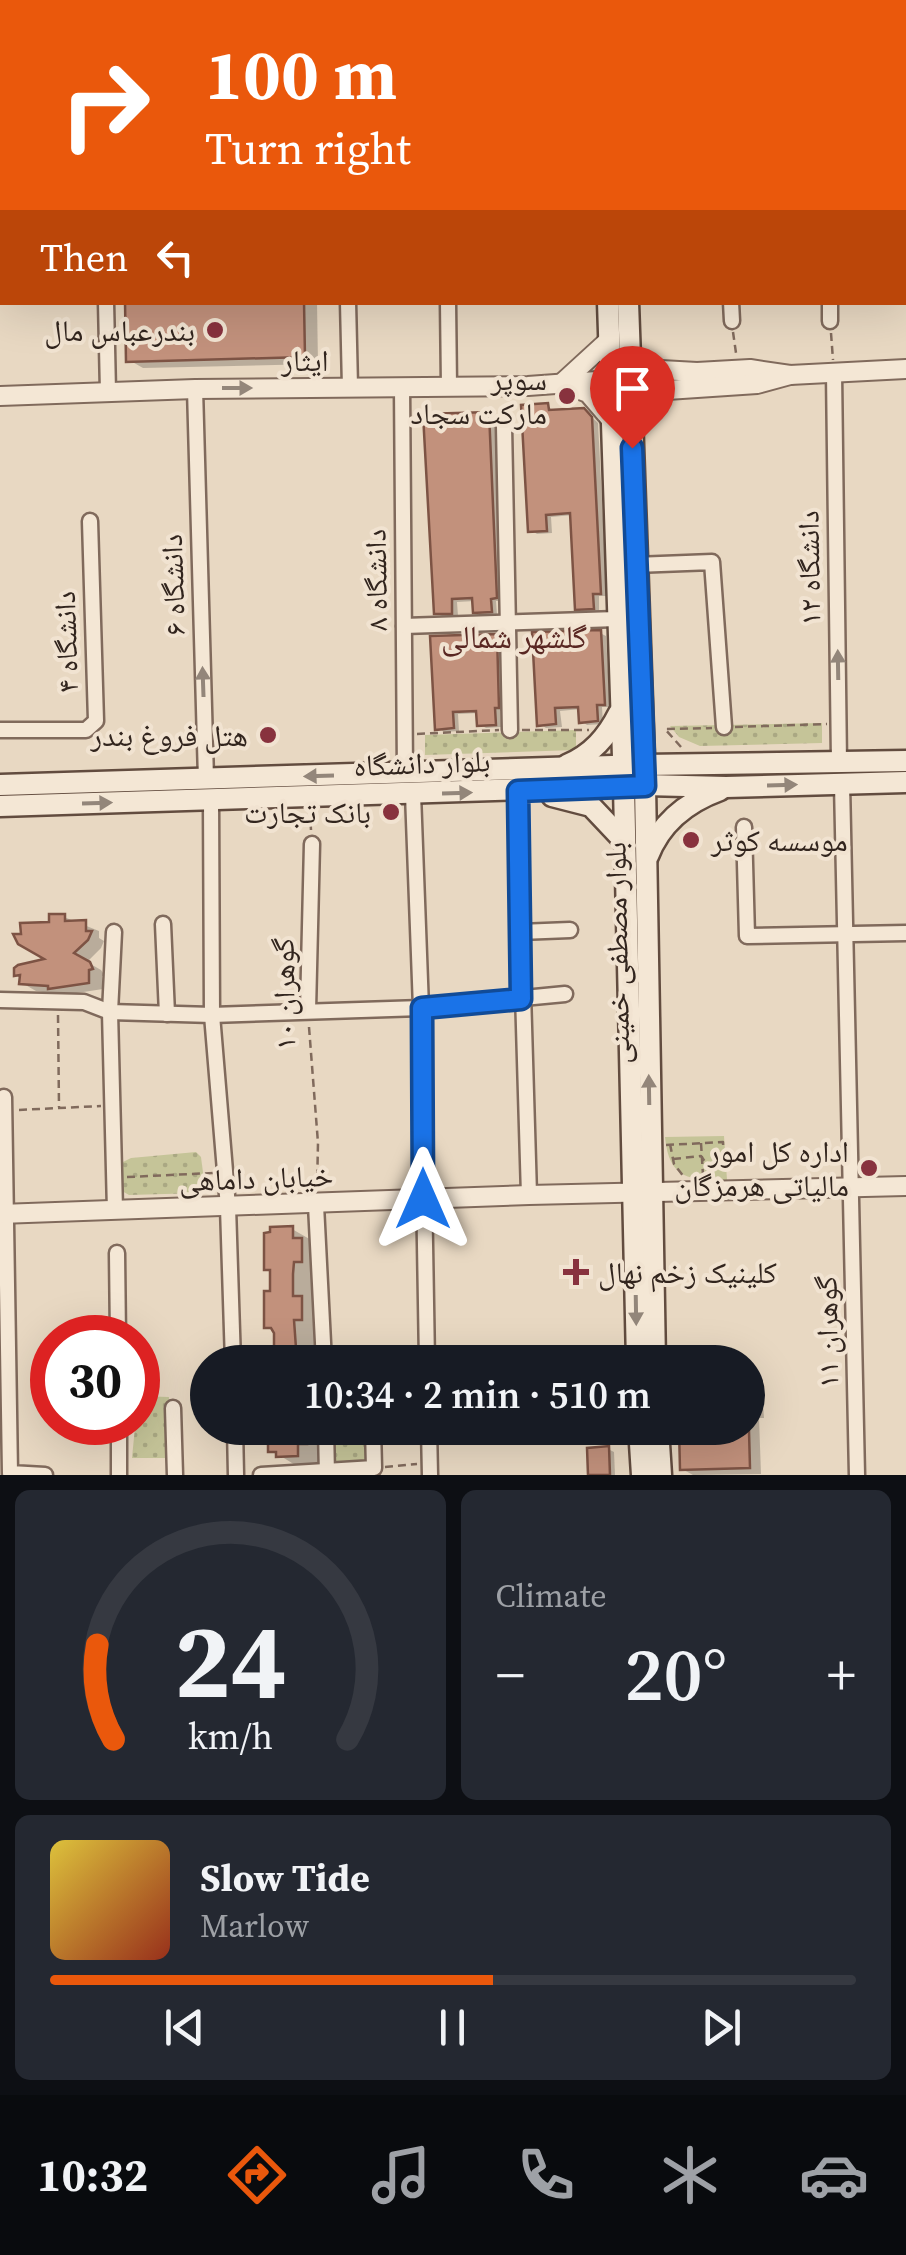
<!DOCTYPE html>
<meta charset="utf-8">
<style>
:root{--surface:#171b24;--page:#242831;--text:#f1f3f6;--muted:#9ea1a6;--line:#363941;--accent:#ea580c}
body{margin:0;font-family:"Source Serif 4","Noto Naskh Arabic",serif;background:var(--page);color:var(--text);height:100vh;display:flex;flex-direction:column;font-size:38px;white-space:nowrap}
*{box-sizing:border-box;margin:0}
p{font-size:32px;color:var(--muted)}
.icon{flex:none;width:55px;height:55px;fill:none;stroke:currentColor;stroke-width:2;stroke-linecap:round;stroke-linejoin:round}
.map{position:relative;height:1475px;overflow:hidden}
.details{display:flex;flex-direction:column;gap:15px;padding:15px;background:#0d0f14;flex:1}
.details>*{flex:none}
.banner{position:absolute;left:0px;top:0px;width:908px;height:305px;box-shadow:0 10px 40px #0002;background:#ea580c;color:#fff;overflow:hidden}
.speed{position:absolute;left:30px;top:1315px;display:flex;gap:20px;font-size:50px;font-weight:700;text-align:center}
.speed>*{display:grid;place-content:center;width:130px;height:130px;border-radius:50%;background:var(--surface);box-shadow:0 10px 40px #0002;line-height:1}
.speed .limit{border:15px solid #d22;background:#fff;color:#111}
.pin{position:absolute;display:grid;place-items:center;width:85px;height:85px;color:#fff;margin:-102px -42px;border-radius:50% 50% 50% 0;rotate:-45deg;box-shadow:0 0 10px #0007}
.pin .icon{rotate:45deg}
.me{position:absolute;width:110px;margin:-55px;rotate:0deg;stroke-linejoin:round;filter:drop-shadow(0 0 8px #0008)}
.turn{display:flex;align-items:center;gap:35px;height:210px;padding:0 40px;font-size:45px}
.turn .icon{width:130px;height:130px;stroke-width:2.5}
.turn b{display:block;font-size:70px;line-height:85px}
.then{display:flex;align-items:center;height:95px;padding:0 40px;background:#0003;gap:20px;font-size:38px}
.big{font-size:75px;font-weight:600;line-height:1.1}
.details .tile{flex:1;display:flex;flex-direction:column;justify-content:center;gap:15px;min-width:0;padding:0 35px;border-radius:15px;background:var(--page)}
.details .dial{align-items:center;gap:0}
.dial svg{height:260px;overflow:visible;fill:none;stroke:var(--line);stroke-width:7;stroke-linecap:round;text-anchor:middle}
.dial text{fill:var(--text);stroke:none}
.song{display:flex;align-items:center;gap:30px}
.cover{width:120px;height:120px;border-radius:15px;background:linear-gradient(135deg,hsl(50 70% 55%),hsl(10 70% 35%))}
.played{height:10px;border-radius:5px;background:linear-gradient(90deg,var(--accent) 55%,var(--line) 55%)}
.keys{display:flex;justify-content:space-around;direction:ltr}
.heat{display:flex;justify-content:space-between;align-items:center;font-size:55px;direction:ltr}
.details .tiles{flex:1;display:grid;gap:15px;grid-template-columns:1fr 1fr}
.tile:last-child{grid-column:span 2}
.trip{position:absolute;left:190px;top:1345px;width:575px;height:100px;border-radius:50px;background:var(--surface);box-shadow:0 10px 40px #0002;font-weight:600;line-height:100px;text-align:center}
.tab-bar{display:flex;height:160px;justify-content:space-around;align-items:center;background:#090b0e;color:var(--muted)}
.tab-bar .icon{width:70px;height:70px}
.tab-bar .selected{color:var(--accent)}
.tab-bar b{font-size:45px;color:var(--text)}
.map>svg:first-child{display:block}
.grass{fill:#c5c498}
.park{fill:url(#park-dots)}
.shadow{fill:#0003}
.building{fill:#c2917c;stroke:#7d5344;stroke-width:2.5}
.lines{fill:none;stroke-linecap:round;stroke-linejoin:round}
.minor-casing{stroke:#806a5c;stroke-width:19}
.tertiary-casing{stroke:#806a5c;stroke-width:22}
.secondary-casing{stroke:#624c3f;stroke-width:25}
.path{stroke:#806a5c;stroke-width:2.5;stroke-dasharray:8 5;stroke-linecap:butt}
.minor{stroke:#f4e7d5;stroke-width:14}
.tertiary{stroke:#f4e7d5;stroke-width:18}
.secondary{stroke:#f4e7d5;stroke-width:20}
.oneway{fill:#93867a}
.route-casing{stroke:#114b97;stroke-width:25}
.route{stroke:#1a73e8;stroke-width:18}
.poi-dot{fill:#88323e;stroke:#f1e3d1;stroke-width:4}
.labels{text-anchor:middle;dominant-baseline:central;stroke-width:8;stroke-linejoin:round;paint-order:stroke}
.poi-label{font-size:30px;fill:#32251e;stroke:#f1e3d1;text-anchor:end}
.street-label{font-size:30px;fill:#32251e;stroke:#f1e3d1}
.neighbourhood-label{font-size:32px;fill:#592722;stroke:#f1e3d1}
</style>
<div class="map">
<svg width="906" height="1475" viewBox="0 0 906 1475">
<defs>
<pattern id="park-dots" width="8" height="8" patternUnits="userSpaceOnUse" patternTransform="scale(2.5)"><rect width="8" height="8" fill="#c5c498"/><path d="M2 2h.1M6 6h.1" fill="none" stroke="#aaa883" stroke-width="1.8" stroke-linecap="round"/></pattern>
</defs>
<rect width="100%" height="100%" fill="#e8d8c2"/>
<path class="grass" d="M724 1136 727 1180C690 1180 669 1180 665 1137Z"/>
<g class="park">
<path d="M822 723V743L700 746 679 737 670 726Z"/>
<path d="M576 730V750L425 755V735Z"/>
<path d="M196 1152 201 1157 205 1188 201 1193 129 1195 122 1191 123 1162 131 1158Z"/>
<path d="M138 1396 169 1397 167 1458H132Z"/>
<path d="M331 1428H368L369 1463 332 1464Z"/>
</g>
<g class="shadow">
<path d="M75 0H102V2H79Z"/>
<path d="M135 0H159V2H139Z"/>
<path d="M127 302H317L318 364 143 368 129 360Z"/>
<path d="M548 406 554 412 584 410 598 423 607 596H599V611L584 612 578 608 573 515 551 517 552 533 537 534 531 530Z"/>
<path d="M489 415 495 418 502 601H496L497 615H482L476 612 475 601 457 602 458 616H442L436 613Z"/>
<path d="M600 633 606 636 610 707H602L603 724 587 725 581 721V709L560 711 562 727 546 728 540 724Z"/>
<path d="M497 636 503 640 504 710 500 711 501 727 486 728 479 724V713L458 714 459 731 444 732 438 728Z"/>
<path d="M64 917 99 931V938L104 941 101 948 87 962 101 970 105 976H102L103 989 64 995 36 991 22 983V978L16 975 50 960 51 925Z"/>
<path d="M292 1229 313 1241V1306L323 1311V1331H314L316 1362H271V1357H276L274 1331 266 1326 272 1293V1271L266 1268Z"/>
<path d="M732 1359 739 1362H704V1361Z"/>
<path d="M748 1397 763 1403 764 1418H759L761 1474 693 1475 682 1469 681 1428H748Z"/>
<path d="M271 1428H318L327 1435V1455H319V1467L300 1468 271 1450Z"/>
<path d="M608 1449 614 1452 615 1475H590Z"/>
</g>
<g class="building">
<path d="M125 302H304L305 357 126 362Z"/>
<path d="M548 403 549 410 584 408 592 417 601 594H593L594 609 575 610 570 513 546 515 547 531 528 532 521 405Z"/>
<path d="M489 412 497 598 491 599 492 612 473 613 472 598 452 599V614H434L423 414Z"/>
<path d="M601 630 605 705H597L598 721 579 723 578 707 555 708 556 724 537 726 532 632Z"/>
<path d="M497 634 499 708H495L496 725 477 726 476 711 453 712 454 728 435 730 430 636Z"/>
<path d="M49 914H65V921L86 920V931H92L88 940 74 953 90 962 93 969 89 970V983L48 989V986L19 984 20 975 14 976V968L18 965 44 959 18 944 13 934H21L20 923 49 922Z"/>
<path d="M293 1226V1238H302V1262H294L293 1274V1296H302V1320H294L297 1362H274V1333L271 1328H264V1291H270V1270H264V1233L270 1232V1227Z"/>
<path d="M274 1428H306L307 1444H298V1456L276 1457V1452H268V1439H274Z"/>
<path d="M679 1428H708V1432L749 1431 750 1468 680 1470Z"/>
<path d="M609 1446 610 1475H588L587 1448Z"/>
</g>
<g class="lines">
<g class="minor-casing">
<g id="minor">
<path d="M54 0 55 2"/>
<path d="M534 0V2"/>
<path d="M720 0V2"/>
<path d="M175 2 251 0"/>
<path d="M0 7H2"/>
<path d="M0 122H2"/>
<path d="M905 237H906"/>
<path d="M106 302 108 392"/>
<path d="M348 302 350 387"/>
<path d="M448 302 449 387"/>
<path d="M731 302 732 321"/>
<path d="M830 302V321"/>
<path d="M834 373 839 762"/>
<path d="M402 387 405 773"/>
<path d="M195 389 206 779"/>
<path d="M504 426 510 730"/>
<path d="M635 565 712 562 724 727"/>
<path d="M404 626 617 619"/>
<path d="M0 730H86L96 721 90 521"/>
<path d="M842 784 857 1475"/>
<path d="M517 791 529 1195"/>
<path d="M413 794 421 1008 427 1362"/>
<path d="M211 800 212 1015 228 1207 233 1362"/>
<path d="M744 827 747 936 906 933"/>
<path d="M163 924 167 1014"/>
<path d="M114 932 110 1012 115 1210"/>
<path d="M520 932 570 930"/>
<path d="M0 1000 84 1002 110 1012 212 1015 421 1008 565 994"/>
<path d="M308 1010 312 844"/>
<path d="M4 1097 10 1473 45 1475"/>
<path d="M316 1205 324 1362"/>
<path d="M117 1253 118 1338"/>
<path d="M173 1408 175 1475"/>
<path d="M119 1422V1475"/>
<path d="M235 1428 236 1475"/>
<path d="M326 1428 327 1475"/>
<path d="M429 1428 430 1475"/>
<path d="M261 1475 374 1468 373 1428"/>
</g>
</g>
<g class="tertiary-casing">
<g id="tertiary">
<path d="M822 0V2"/>
<path d="M905 78H906"/>
<path d="M905 98H906"/>
<path d="M630 380 661 370 697 372 750 369 790 375 906 369"/>
<path d="M562 383 609 340"/>
<path d="M567 385 588 393 612 421"/>
<path d="M0 396 195 389 528 386 611 380H630L667 390 757 384 790 375"/>
<path d="M0 1214 529 1195 906 1186"/>
</g>
</g>
<g class="secondary-casing">
<g id="secondary">
<path d="M598 0V2"/>
<path d="M618 0V2"/>
<path d="M608 302 624 787 637 1362"/>
<path d="M628 302 645 785 655 1362"/>
<path d="M567 765C592 754 607 737 619 713"/>
<path d="M0 785 644 765 906 761"/>
<path d="M552 796 591 806 625 842"/>
<path d="M0 806 645 785 726 787 906 782"/>
<path d="M648 856C661 822 687 802 720 790"/>
<path d="M639 1428 642 1475"/>
<path d="M658 1428 661 1475"/>
</g>
</g>
<g class="path">
<path d="M733 332 736 353"/>
<path d="M831 333 833 360"/>
<path d="M735 727 827 724"/>
<path d="M522 730H589"/>
<path d="M417 734 499 730"/>
<path d="M681 747 665 729 712 728"/>
<path d="M310 813 311 830"/>
<path d="M58 1015 59 1107"/>
<path d="M309 1027 318 1143 317 1189"/>
<path d="M19 1110 101 1106"/>
<path d="M701 1143 703 1175"/>
<path d="M670 1144 674 1164 684 1177"/>
<path d="M666 1145 723 1142 724 1173"/>
<path d="M673 1159 701 1156 714 1175"/>
<path d="M127 1177 213 1173"/>
<path d="M385 1467 417 1464"/>
</g>
<use href="#minor" class="minor"/>
<use href="#tertiary" class="tertiary"/>
<use href="#secondary" class="secondary"/>
</g>
<defs><path id="oneway-solid" d="M-6-.8H1V-3.2L6.5 0L1 3.2V.8H-6Z" transform="scale(2.5)"/></defs>
<g class="oneway">
<use href="#oneway-solid" transform="translate(237 388)"/>
<use href="#oneway-solid" transform="translate(838 665) rotate(-91)"/>
<use href="#oneway-solid" transform="translate(203 682) rotate(-92)"/>
<use href="#oneway-solid" transform="translate(319 776) rotate(178)"/>
<use href="#oneway-solid" transform="translate(782 785) rotate(-2)"/>
<use href="#oneway-solid" transform="translate(457 793) rotate(-2)"/>
<use href="#oneway-solid" transform="translate(97 803) rotate(-2)"/>
<use href="#oneway-solid" transform="translate(649 1090) rotate(-91)"/>
<use href="#oneway-solid" transform="translate(636 1310) rotate(89)"/>
</g>
<g class="lines">
<g class="route-casing">
<path id="route" d="M423 1199 422 1008 521 999 518 791 645 786 632 448"/>
</g>
<use href="#route" class="route"/>
</g>
<g class="poi-dot">
<circle cx="215" cy="330" r="10"/>
<circle cx="567" cy="396" r="10"/>
<circle cx="268" cy="735" r="10"/>
<circle cx="391" cy="812" r="10"/>
<circle cx="691" cy="840" r="10"/>
<circle cx="869" cy="1168" r="10"/>
<path d="M571 1257h10v10h10v10h-10v10h-10v-10h-10v-10h10z"/>
</g>
<g class="labels">
<g class="poi-label">
<text x="195" y="330">بندرعباس مال</text>
<text x="547" y="379">سوپر<tspan x="547" dy="34">مارکت سجاد</tspan></text>
<text x="248" y="735">هتل فروغ بندر</text>
<text x="371" y="812">بانک تجارت</text>
<text x="711" y="840" text-anchor="start">موسسه کوثر</text>
<text x="849" y="1151">اداره کل امور<tspan x="849" dy="34">مالیاتی هرمزگان</tspan></text>
<text x="598" y="1272" text-anchor="start">کلینیک زخم نهال</text>
</g>
<g class="street-label">
<text x="305" y="360">ایثار</text>
<text transform="translate(809 568) rotate(-91)">دانشگاه ۱۲</text>
<text transform="translate(376 580) rotate(-91)">دانشگاه ۸</text>
<text transform="translate(173 585) rotate(-92)">دانشگاه ۶</text>
<text transform="translate(66 642) rotate(-92)">دانشگاه ۴</text>
<text transform="translate(422 763) rotate(-2)">بلوار دانشگاه</text>
<text transform="translate(617 953) rotate(-91)">بلوار مصطفی خمینی</text>
<text transform="translate(284 994) rotate(-91)">گوهران ۱۰</text>
<text transform="translate(256 1178) rotate(-2)">خیابان داماهی</text>
<text transform="translate(827 1332) rotate(-91)">گوهران ۱۱</text>
</g>
<g class="neighbourhood-label">
<text x="514" y="637">گلشهر شمالی</text>
</g>
</g>
</svg>
<div class="speed"><div class="limit">30</div></div>
<div class="pin" style="left:632px;top:448px;background:#d93025"><svg class="icon" aria-label="arrive" viewBox="0 0 24 24"><path d="M6 21V4h12l-3 4 3 4H6"/></svg></div>
<svg class="me" style="left:423px;top:1199px" viewBox="-20 -20 40 40"><path d="M0-17L14 15 0 8-14 15z" fill="#1a73e8" stroke="#fff" stroke-width="4"/></svg>
<div class="trip">10:34 · 2 min · 510 m</div>
<div class="banner">
<div class="turn"><svg class="icon" aria-label="right" viewBox="0 0 24 24"><path d="M7 20v-9h11M14 6l5 5-5 5"/></svg><div><b>100 m</b>Turn right</div></div>
<div class="then">Then<svg class="icon" aria-label="left" viewBox="0 0 24 24"><path d="M17 20v-9H6M10 6l-5 5 5 5"/></svg></div>
</div>
</div>
<section class="details">
<div class="tiles">
<div class="tile dial"><svg viewBox="0 0 100 80">
<path d="M14 69A42 42 0 1 1 86 69"/>
<path d="M14 69A42 42 0 0 1 9 40" stroke="#ea580c"/>
<text x="50" y="56" font-size="32" font-weight="700">24</text>
<text x="50" y="72" font-size="11">km/h</text>
</svg></div>
<div class="tile"><p>Climate</p>
<div class="heat"><a>−</a><b class="big">20°</b><a>+</a></div>
</div>
<div class="tile">
<div class="song"><i class="cover"></i><div><b>Slow Tide</b><p>Marlow</p></div></div>
<div class="played"></div>
<div class="keys"><svg class="icon" aria-label="previous" viewBox="0 0 24 24"><path d="M18 5L8 12l10 7zM5 5v14"/></svg><svg class="icon" aria-label="pause" viewBox="0 0 24 24"><path d="M8 5v14M16 5v14"/></svg><svg class="icon" aria-label="next" viewBox="0 0 24 24"><path d="M6 5l10 7-10 7zM19 5v14"/></svg></div>
</div>
</div>
</section>
<nav class="tab-bar">
<b>10:32</b>
<svg class="icon selected" aria-label="directions" viewBox="0 0 24 24"><path d="M12 3l9 9-9 9-9-9zM9 14v-3h6M13 9l2 2-2 2"/></svg>
<svg class="icon" aria-label="music" viewBox="0 0 24 24"><path d="M9 18V5l10-2v13"/><circle cx="6" cy="18" r="3"/><circle cx="16" cy="16" r="3"/></svg>
<svg class="icon" aria-label="phone" viewBox="0 0 24 24"><path d="M5 4h4l2 5-3 2q2 4 5 5l2-3 5 2v4C11 20 4 13 5 4z"/></svg>
<svg class="icon" aria-label="climate" viewBox="0 0 24 24"><path d="M12 3v18M4 7l16 10M4 17L20 7"/></svg>
<svg class="icon" aria-label="car" viewBox="0 0 24 24"><path d="M5 17H2v-5l4-1 3-4h7l3 4 3 1v5h-3M9 17h6M6 11h13"/><circle cx="7" cy="17" r="2"/><circle cx="17" cy="17" r="2"/></svg>
</nav>
